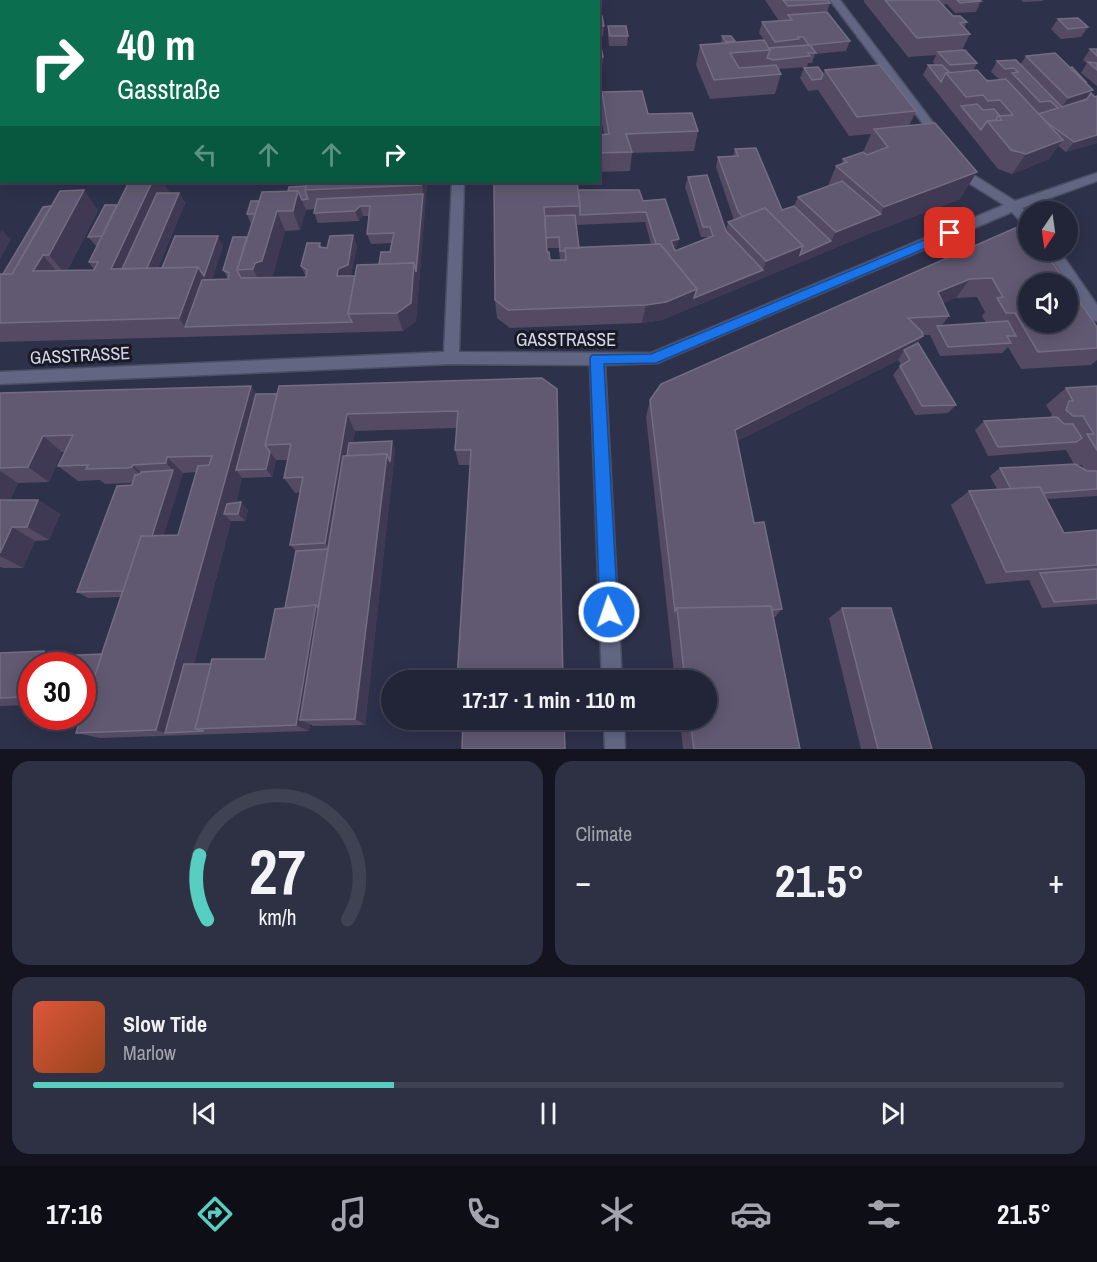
<!DOCTYPE html>
<meta charset="utf-8">
<style>
:root{--surface:#222538;--page:#2e3143;--text:#f1f3f6;--muted:#a2a5ae;--line:#3f4253;--accent:#58cec0}
body{margin:0;font-family:"Archivo Narrow",sans-serif;background:var(--page);color:var(--text);height:100vh;display:flex;flex-direction:column;font-size:22px;white-space:nowrap}
*{box-sizing:border-box;margin:0}
p{font-size:20px;color:var(--muted)}
.icon{flex:none;width:33px;height:33px;fill:none;stroke:currentColor;stroke-width:2;stroke-linecap:round;stroke-linejoin:round}
.map{position:relative;height:749px;overflow:hidden}
.side{display:flex;flex-direction:column;gap:12px;padding:12px;background:#13141f;flex:1}
.side>*{flex:none}
.top-card{position:absolute;left:0px;top:0px;width:600px;height:183px;box-shadow:0 3px 15px #0003,0 0 0 2px var(--line);background:#0b6e4f;color:#fff;overflow:hidden}
.needle{width:39px;rotate:193deg}
.tools{position:absolute;left:1018px;top:201px;display:grid;gap:12px}
.tools a{display:grid;place-items:center;width:60px;height:60px;border-radius:50%;background:var(--surface);box-shadow:0 3px 15px #0003,0 0 0 2px var(--line);font-size:30px}
.speed{position:absolute;left:18px;top:652px;display:flex;gap:12px;font-size:30px;font-weight:700;text-align:center}
.speed>*{display:grid;place-content:center;width:78px;height:78px;border-radius:50%;background:var(--surface);box-shadow:0 3px 15px #0003,0 0 0 2px var(--line);line-height:1}
.speed .limit{border:9px solid #d22;background:#fff;color:#111}
.pin{position:absolute;display:grid;place-items:center;width:51px;height:51px;color:#fff;margin:-26px;border-radius:12px;box-shadow:0 3px 9px #0006}
.me{position:absolute;width:66px;margin:-33px;rotate:357deg;stroke-linejoin:round;filter:drop-shadow(0 0 4px #0008)}
.turn{display:flex;align-items:center;gap:21px;height:126px;padding:0 18px;font-size:27px}
.turn .icon{width:78px;height:78px;stroke-width:2.5}
.turn b{display:block;font-size:42px;line-height:51px}
.lanes{display:flex;align-items:center;height:57px;padding:0 18px;background:#0003;justify-content:center;gap:30px;direction:ltr}
.lanes .off{opacity:.35}
.big{font-size:45px;font-weight:700;line-height:1.1}
.side .card{flex:1;display:flex;flex-direction:column;justify-content:center;gap:9px;min-width:0;padding:0 21px;border-radius:18px;background:var(--page)}
.side .dial{align-items:center;gap:0}
.dial svg{height:156px;overflow:visible;fill:none;stroke:var(--line);stroke-width:7;stroke-linecap:round;text-anchor:middle}
.dial text{fill:var(--text);stroke:none}
.song{display:flex;align-items:center;gap:18px}
.cover{width:72px;height:72px;border-radius:9px;background:linear-gradient(135deg,hsl(10 70% 55%),hsl(20 70% 35%))}
.played{height:6px;border-radius:3px;background:linear-gradient(90deg,var(--accent) 35%,var(--line) 35%)}
.keys{display:flex;justify-content:space-around;direction:ltr}
.heat{display:flex;justify-content:space-between;align-items:center;font-size:33px;direction:ltr}
.side .tiles{flex:1;display:grid;gap:12px;grid-template-columns:1fr 1fr}
.card:last-child{grid-column:span 2}
.trip{position:absolute;left:381px;top:670px;width:336px;height:60px;border-radius:30px;background:var(--surface);box-shadow:0 3px 15px #0003,0 0 0 2px var(--line);font-weight:700;line-height:60px;text-align:center}
.tab-bar{display:flex;height:96px;justify-content:space-around;align-items:center;background:#0e0f16;color:var(--muted)}
.tab-bar .icon{width:42px;height:42px}
.tab-bar .active{color:var(--accent)}
.tab-bar b{font-size:27px;color:var(--text)}
.map>svg:first-child{display:block}
.lines{fill:none;stroke-linecap:round;stroke-linejoin:round}
.street-casing{stroke:#4c4e63;stroke-width:3}
.street{fill:#626682;fill-rule:evenodd}
.wall{fill:#544a63;fill-rule:evenodd}
.shaded-wall{fill:#3f3953}
.building{fill:#615971;stroke:#736d84;stroke-width:1.5}
.route{fill:#1a73e8;stroke:#114b97;stroke-width:1.5}
.labels{text-anchor:middle;dominant-baseline:central;stroke-width:6;stroke-linejoin:round;paint-order:stroke}
.street-label{font-size:18px;fill:#d4d7e7;stroke:#191a26}
</style>
<div class="map">
<svg width="1097" height="749" viewBox="0 0 1097 749">
<rect width="100%" height="100%" fill="#2e314a"/>
<g class="lines">
<g class="street-casing">
<g id="street">
<rect x="460" y="0" width="10" height="2"/>
<path d="M830 0H840L944 137V141H936Z"/>
<path d="M959 162 963 163 972 174 1015 201 1097 173V181L1022 208 1029 216V228L1025 227 1012 212 657 363 605 365 622 681H602L590 365 451 364 0 384V372L444 352 452 182H464L459 352 651 353 1004 205 964 180 953 166Z"/>
<path d="M1046 250H1059L1097 305V321L1092 320Z"/>
<path d="M604 720H624L625 749H605Z"/>
</g>
</g>
<use href="#street" class="street"/>
</g>
<g class="wall">
<rect x="341" y="0" width="99" height="2"/>
<path d="M765 0H828L830 3 827 12 850 41 846 51 815 54 812 63H808L807 67 778 69 781 74 775 94 710 99 696 65 700 45 721 44 722 36 735 41V42L770 48 759 33 762 22 779 21Z"/>
<path d="M864 0H979L981 1 976 12 955 13 947 4 942 5 953 16 967 22 964 28 970 34 962 50 977 63 973 71 985 79 993 80 1007 81 1008 79H999L991 72 997 61 1020 65 1026 56 1086 84 1091 93 1097 143 1066 152 1058 146 1049 159 1012 174 998 169 923 75 928 65H935L933 62 936 55 908 57 864 2Z"/>
<path d="M1021 0H1043V1L1023 2Z"/>
<path d="M598 16 604 26 603 36 598 37Z"/>
<path d="M1058 19 1088 27 1081 37 1061 39 1051 29Z"/>
<path d="M608 26 628 36 627 46H609L608 36Z"/>
<path d="M598 47 603 57 602 67H598Z"/>
<path d="M1090 49H1097V86L1081 73 1087 63 1083 60Z"/>
<path d="M804 68 823 74 825 70 916 111 909 126 960 199 871 233 662 320 642 323 510 328 497 318 495 300 494 184 578 190 643 201 675 251 708 238 707 237H701L685 187 688 177 726 231 728 222 734 220 716 167 718 157 733 156 735 149 782 210 794 206 798 197 828 186 836 166 841 165 843 159 863 152 871 134 849 136 818 90 808 91 800 78ZM645 222 651 244 579 248 576 225ZM547 248H559L560 260H550Z"/>
<path d="M602 92 648 114 698 131 694 151 632 153 630 171 598 172V135L604 134 600 112H598V95L601 94Z"/>
<path d="M307 182H427L416 321 403 331 0 342V274H3L98 210 67 271 94 270 89 262 97 247 88 237 117 205 169 191 168 193H179L185 203 158 268H162L223 246 212 279H228L223 270 247 237 251 224 247 214 259 201 288 191 306 186ZM315 209 314 213 318 223 359 221 363 216H369L367 234 371 244 392 243 390 252 379 264 355 276 351 275 357 246 353 235 327 248 322 247 320 243 301 266 306 277 272 278 285 231 300 230 306 210Z"/>
<path d="M1015 228 1097 327V360L1091 365 1021 369 1008 347 1002 353 940 356 930 335H923L917 344 956 405 948 413 915 415 893 375 901 365 898 360 737 441 754 523 782 609 774 618 800 749H683L680 720H706V681H675L646 417 650 400ZM977 297 985 312 982 316 986 323 942 325 949 316 943 303 956 298Z"/>
<path d="M542 378 470 465H459L455 450 457 428 355 431 353 442 392 441 395 450 365 725 313 726 310 724 309 731 100 738 76 733 86 703H82V666H32V705L0 706V653L56 656 102 654 121 597 88 598 77 592 132 483 105 484 100 480 78 481 58 466 65 452H62L49 482 18 483 10 500H38L60 514 49 540 35 541 23 568H4L0 567V393L251 386 256 394ZM276 460H288L284 478 295 493 300 492 290 545 296 551 285 608 265 659 211 664H194L231 521H245L248 510 236 503 242 478 272 477ZM197 472 178 535 163 536 183 473Z"/>
<path d="M1097 386V496L1047 499 1064 533 1097 530V604L1042 608 1029 580 986 584 951 505 969 491 997 489 990 476 1000 468 1074 464 1066 450 988 456 975 430 984 421 1049 418 1052 415 1046 405 1066 388ZM1077 465H1082L1084 470Z"/>
<path d="M842 608 932 749H861L829 618Z"/>
<path d="M455 720H564L459 725Z"/>
</g>
<g class="shaded-wall">
<path d="M362 0H398L399 2H363Z"/>
<path d="M2 82V102L0 104V84Z"/>
<path d="M1093 90 1079 110 1055 117 1068 98Z"/>
<path d="M1097 135V143L1066 152 1074 142Z"/>
<path d="M1063 140 1049 159 1012 174 1026 154Z"/>
<path d="M977 172 960 199 871 233 662 320 642 323 646 305 763 270 766 261 803 246 831 241 836 232 881 214 884 207Z"/>
<path d="M152 182H163L169 191 130 278 111 269Z"/>
<path d="M422 182H427L416 321 403 331 397 313 414 263 423 194Z"/>
<path d="M84 190 98 210 65 274 49 255H43L59 274 20 283Z"/>
<path d="M298 191 306 210 300 230 293 211Z"/>
<path d="M179 193 185 203 153 280 146 270Z"/>
<path d="M360 206 363 216 359 221 355 211Z"/>
<path d="M277 211 285 231 272 280 263 288 253 269Z"/>
<path d="M2 230 11 240 0 259V233Z"/>
<path d="M353 235 357 246 351 275 337 276 338 269Z"/>
<path d="M218 236 223 246 195 327H185L179 318 198 267Z"/>
<path d="M679 239 676 250 669 251 671 241Z"/>
<path d="M970 279 956 298 925 310 938 292Z"/>
<path d="M923 336 910 353 904 350 898 360 728 446 735 430Z"/>
<path d="M251 386 262 403 236 470 242 478 233 514H224L231 521 177 732 165 733 156 730Z"/>
<path d="M347 414 355 431 350 463 300 720 310 724 309 731 296 725 316 605 330 549 325 543Z"/>
<path d="M43 436 62 452 49 482 28 467Z"/>
<path d="M392 441 395 450 365 725 355 719 387 454Z"/>
<path d="M270 452 276 460 272 477 266 469Z"/>
<path d="M167 457 183 473 144 597 134 591 173 470 166 463Z"/>
<path d="M133 465 150 480 149 482 132 467Z"/>
<path d="M0 471 18 483 3 514 0 512Z"/>
<path d="M38 500 60 514 49 540 27 527Z"/>
<path d="M241 502 248 510 245 521 238 514Z"/>
<path d="M12 527 35 541 23 568 0 556V553Z"/>
<path d="M44 651 68 660 66 666H38Z"/>
<path d="M32 683V699L26 697Z"/>
</g>
<g class="building">
<path d="M396 0H438V2H395Z"/>
<path d="M492 0H581V2H536L532 0V2H492Z"/>
<path d="M783 0H828L830 3 788 6Z"/>
<path d="M885 0H938L953 16H960L967 22 960 23 970 34 917 38Z"/>
<path d="M957 0H979L981 1 960 3Z"/>
<path d="M827 12 850 41 810 45 816 53H808L810 56 773 60 767 58 770 50 769 48 809 45 803 37H798L799 39 775 42 762 22 792 20 788 15Z"/>
<path d="M598 16H602L604 26H598Z"/>
<path d="M1078 18 1088 27 1068 29 1058 19Z"/>
<path d="M608 26H626L628 36H610Z"/>
<path d="M722 36H731L735 41 726 42Z"/>
<path d="M764 40 770 50 730 53 739 68 776 65 781 74 714 80 700 45Z"/>
<path d="M598 47H601L603 57H598Z"/>
<path d="M1090 49H1097V56Z"/>
<path d="M965 50 977 63 950 65 938 52Z"/>
<path d="M1055 53 1093 90 1068 98 1026 56Z"/>
<path d="M1016 60 1062 107 1087 99 1091 93 1095 97 1097 96V135L1074 142 1045 121 1038 114 1058 108 1050 101 1040 102 1012 73 1018 72 1014 68 1005 69 997 61Z"/>
<path d="M1088 62 1097 63V70Z"/>
<path d="M880 65 916 111 857 117 825 70Z"/>
<path d="M928 65H942L949 72 946 73 941 82Z"/>
<path d="M818 67 823 74 821 79 812 80 804 68Z"/>
<path d="M1072 67 1087 83 1070 68Z"/>
<path d="M977 70 987 81 1006 79 1063 140 1026 154 1011 150 987 121 1002 120 998 116 1013 115 1000 100 988 101 983 95 966 97 946 73Z"/>
<path d="M642 91 648 114 692 113 698 131 626 134 632 152 598 153V135L609 134 602 92Z"/>
<path d="M601 94V101H598V95Z"/>
<path d="M977 104 983 110 994 109 1000 116H998L996 120 987 121 981 130 961 106Z"/>
<path d="M935 123 977 172 884 207 836 166 847 162 843 159 863 152 867 155 888 147 874 129Z"/>
<path d="M756 148 782 210 794 206 831 241 800 255 803 246 765 208 743 217 738 211 718 157 738 156 735 149Z"/>
<path d="M707 175 726 231 763 270 694 298 697 289 660 244H656L646 212 580 215V206L578 190H639L643 201 665 199 679 239 671 241 675 251 713 236 710 227H703L688 177Z"/>
<path d="M842 181 881 214 836 232 798 197Z"/>
<path d="M129 182H152L111 269 198 267 179 318 0 323V274H12L60 191 84 190 49 255H43L33 271 94 270 98 262H89Z"/>
<path d="M307 182H422L421 185 305 190Z"/>
<path d="M577 182 580 206 544 207 547 252H549L550 260H566L565 248 660 244 697 289 666 302 646 305 508 310 495 300 494 184Z"/>
<path d="M306 186 305 190 308 199 302 200 298 191H288L289 187Z"/>
<path d="M298 191 293 211H277L262 261 255 263 253 269 237 270 262 192Z"/>
<path d="M157 193H179L147 268 122 269Z"/>
<path d="M423 194 416 272 414 263 379 264 381 252H390L394 233 367 234 370 206H360L355 211 314 213 317 199Z"/>
<path d="M251 201H259L255 214H247Z"/>
<path d="M105 205H117L102 236 88 237Z"/>
<path d="M51 206 12 274H3L43 207Z"/>
<path d="M765 208 803 246 766 261 728 222Z"/>
<path d="M575 215 579 248H565V251H560L559 237 546 238 545 216Z"/>
<path d="M1015 228 1029 232V250H1044L1067 284H1029V322H1068V285L1097 327V348L1038 352 1015 313H1006L997 298 1003 297 992 278 970 279 938 292 949 316 908 318 922 332 923 336 735 430 754 523 764 522 782 609 772 610 771 606 677 608 675 611 650 400 661 384Z"/>
<path d="M353 235 348 265 338 269 337 276H355L348 314 352 322 185 327 202 280 228 279 229 273 223 270 233 237H247L237 270 241 278 306 277 307 270 301 266 307 243H320L319 247 327 248 330 236Z"/>
<path d="M175 236H218L204 276 198 267 162 268Z"/>
<path d="M414 263 411 303 397 313 348 314 357 265Z"/>
<path d="M1008 321 1016 336H1007L1011 343 948 347 937 326Z"/>
<path d="M918 343 956 405 922 406 900 366 910 360 904 350Z"/>
<path d="M542 378 557 389 563 681H457L471 450H455L458 411 347 414 325 543 290 545 303 477 284 478 291 444 265 445 279 386Z"/>
<path d="M251 386 156 730 76 733 81 717H82V713L141 536 178 535 198 466 209 465 212 456 167 457 166 463 133 465 132 467 127 468 86 469 88 465 58 466 73 435 43 436 28 467 0 468V393Z"/>
<path d="M1097 386V450L1087 434H1094L1083 416H1073L1066 410 1069 401H1073L1066 388Z"/>
<path d="M256 394H277L265 445 270 452 266 469 236 470Z"/>
<path d="M1057 417 1064 424H1073L1082 438 1076 442 998 447 984 421Z"/>
<path d="M392 441 390 462 387 454 347 456 349 443Z"/>
<path d="M387 454 355 719 300 720 343 456Z"/>
<path d="M1075 464 1087 471H1097V489L1043 493 1040 487 1011 489 1000 468Z"/>
<path d="M173 470 152 536H141L123 591 77 592 117 486 132 485 135 475 140 474 141 472Z"/>
<path d="M1040 487 1064 533 1097 530V565L1006 572 969 491Z"/>
<path d="M0 500H38L27 527H12L0 553Z"/>
<path d="M241 502 238 514H224L227 504Z"/>
<path d="M328 549 318 608 316 605 285 608 296 551Z"/>
<path d="M1097 569V599L1054 602 1040 573Z"/>
<path d="M316 605 296 725 195 729 212 659H265L275 609Z"/>
<path d="M771 606 800 749H694L690 720H706V681H685L677 608Z"/>
<path d="M842 608H891L932 749H878Z"/>
<path d="M44 651 38 666H32V683L26 697 0 698V653Z"/>
<path d="M102 654 87 699H82V666H51L56 656Z"/>
<path d="M184 664H211L195 729 204 731 165 733Z"/>
<path d="M463 720H564L565 749H462Z"/>
</g>
<path class="route" d="M950 229 956 233 954 236 656 363 604 364 618 612 615 618 609 620 603 618 600 612 590 358 592 355 651 354Z"/>
<g class="labels">
<g class="street-label">
<text x="566" y="339">GASSTRASSE</text>
<text transform="translate(80 355) rotate(-3)">GASSTRASSE</text>
</g>
</g>
</svg>
<div class="tools">
<a><svg class="needle" viewBox="-14 -14 28 28"><path d="M0-13l5 13h-10z" fill="#e53935"/><path d="M0 13l5-13h-10z" fill="#a2a5ae"/></svg></a>
<a><svg class="icon" aria-label="sound" viewBox="0 0 24 24"><path d="M4 9h4l5-4v14l-5-4H4zM17 9q2 3 0 6"/></svg></a>
</div>
<div class="speed"><div class="limit">30</div></div>
<div class="pin" style="left:950px;top:233px;background:#d93025"><svg class="icon" aria-label="arrive" viewBox="0 0 24 24"><path d="M6 21V4h12l-3 4 3 4H6"/></svg></div>
<svg class="me" style="left:609px;top:612px" viewBox="-20 -20 40 40"><circle r="17" fill="#1a73e8" stroke="#fff" stroke-width="3"/><path d="M0-11L8 9 0 5-8 9z" fill="#fff"/></svg>
<div class="trip">17:17 · 1 min · 110 m</div>
<div class="top-card">
<div class="turn"><svg class="icon" aria-label="right" viewBox="0 0 24 24"><path d="M7 20v-9h11M14 6l5 5-5 5"/></svg><div><b>40 m</b>Gasstraße</div></div>
<div class="lanes"><svg class="icon off" aria-label="left" viewBox="0 0 24 24"><path d="M17 20v-9H6M10 6l-5 5 5 5"/></svg><svg class="icon off" aria-label="ahead" viewBox="0 0 24 24"><path d="M12 20V5M6 11l6-6 6 6"/></svg><svg class="icon off" aria-label="ahead" viewBox="0 0 24 24"><path d="M12 20V5M6 11l6-6 6 6"/></svg><svg class="icon" aria-label="right" viewBox="0 0 24 24"><path d="M7 20v-9h11M14 6l5 5-5 5"/></svg></div>
</div>
</div>
<section class="side">
<div class="tiles">
<div class="card dial"><svg viewBox="0 0 100 80">
<path d="M14 69A42 42 0 1 1 86 69"/>
<path d="M14 69A42 42 0 0 1 10 36" stroke="#58cec0"/>
<text x="50" y="56" font-size="32" font-weight="700">27</text>
<text x="50" y="72" font-size="11">km/h</text>
</svg></div>
<div class="card"><p>Climate</p>
<div class="heat"><a>−</a><b class="big">21.5°</b><a>+</a></div>
</div>
<div class="card">
<div class="song"><i class="cover"></i><div><b>Slow Tide</b><p>Marlow</p></div></div>
<div class="played"></div>
<div class="keys"><svg class="icon" aria-label="previous" viewBox="0 0 24 24"><path d="M18 5L8 12l10 7zM5 5v14"/></svg><svg class="icon" aria-label="pause" viewBox="0 0 24 24"><path d="M8 5v14M16 5v14"/></svg><svg class="icon" aria-label="next" viewBox="0 0 24 24"><path d="M6 5l10 7-10 7zM19 5v14"/></svg></div>
</div>
</div>
</section>
<nav class="tab-bar">
<b>17:16</b>
<svg class="icon active" aria-label="directions" viewBox="0 0 24 24"><path d="M12 3l9 9-9 9-9-9zM9 14v-3h6M13 9l2 2-2 2"/></svg>
<svg class="icon" aria-label="music" viewBox="0 0 24 24"><path d="M9 18V5l10-2v13"/><circle cx="6" cy="18" r="3"/><circle cx="16" cy="16" r="3"/></svg>
<svg class="icon" aria-label="phone" viewBox="0 0 24 24"><path d="M5 4h4l2 5-3 2q2 4 5 5l2-3 5 2v4C11 20 4 13 5 4z"/></svg>
<svg class="icon" aria-label="climate" viewBox="0 0 24 24"><path d="M12 3v18M4 7l16 10M4 17L20 7"/></svg>
<svg class="icon" aria-label="car" viewBox="0 0 24 24"><path d="M5 17H2v-5l4-1 3-4h7l3 4 3 1v5h-3M9 17h6M6 11h13"/><circle cx="7" cy="17" r="2"/><circle cx="17" cy="17" r="2"/></svg>
<svg class="icon" aria-label="filters" viewBox="0 0 24 24"><path d="M4 7h16M4 17h16"/><circle cx="9" cy="7" r="2"/><circle cx="15" cy="17" r="2"/></svg>
<b>21.5°</b>
</nav>
